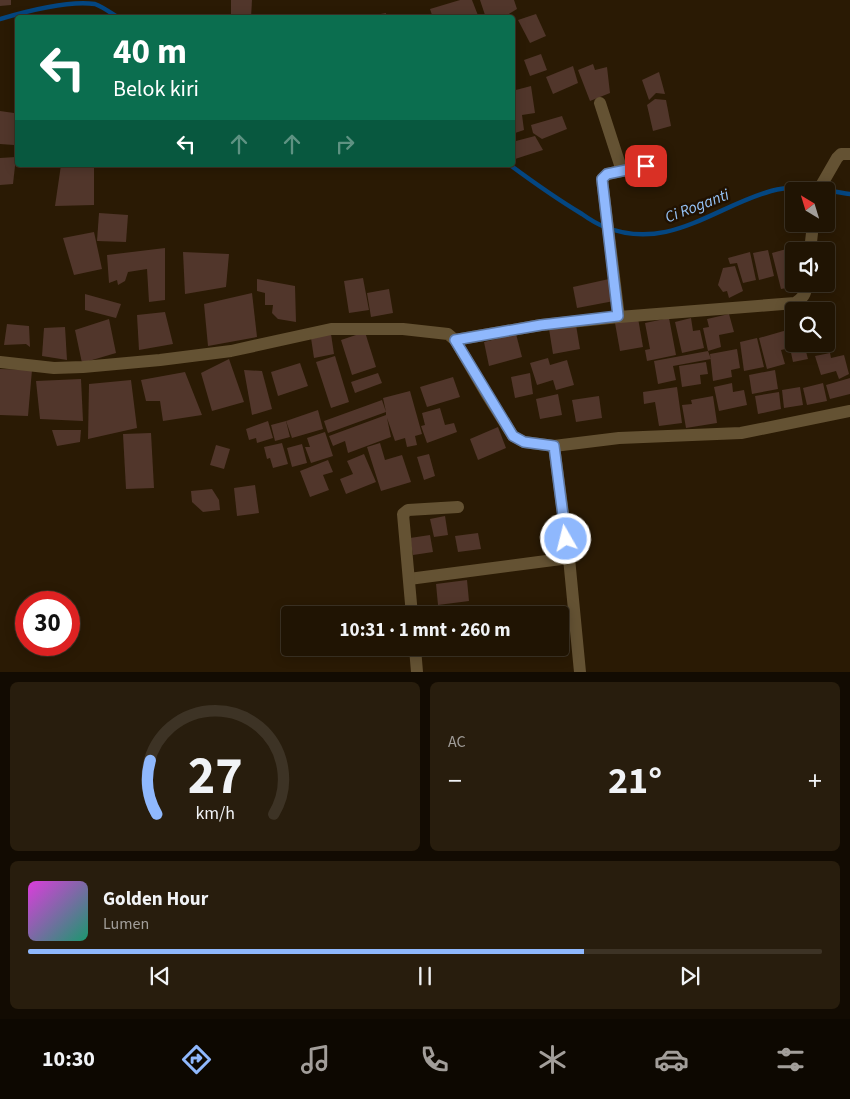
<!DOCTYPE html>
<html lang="id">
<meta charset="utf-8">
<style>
:root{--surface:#201403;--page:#281d0d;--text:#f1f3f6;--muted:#a29e9a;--line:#3d3325;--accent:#8fb8fd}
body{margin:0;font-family:"Source Sans 3",sans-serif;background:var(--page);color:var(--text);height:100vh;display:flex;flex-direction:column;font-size:19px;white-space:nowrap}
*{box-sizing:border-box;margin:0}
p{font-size:16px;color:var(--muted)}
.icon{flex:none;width:28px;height:28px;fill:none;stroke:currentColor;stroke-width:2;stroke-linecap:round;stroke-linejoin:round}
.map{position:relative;height:672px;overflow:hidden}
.side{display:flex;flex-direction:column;gap:10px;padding:10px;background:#120b02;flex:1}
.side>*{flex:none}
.guide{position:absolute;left:15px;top:15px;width:500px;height:152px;border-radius:5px;box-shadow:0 2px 12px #0003,0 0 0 1px var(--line);background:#0b6e4f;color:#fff;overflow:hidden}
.needle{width:32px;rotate:322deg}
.buttons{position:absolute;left:785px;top:182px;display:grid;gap:10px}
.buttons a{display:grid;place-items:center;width:50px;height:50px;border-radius:5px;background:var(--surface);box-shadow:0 2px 12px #0003,0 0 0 1px var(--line);font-size:25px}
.speed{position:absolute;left:15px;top:591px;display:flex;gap:10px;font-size:25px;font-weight:700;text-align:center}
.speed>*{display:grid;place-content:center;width:65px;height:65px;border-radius:50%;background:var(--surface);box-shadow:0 2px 12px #0003,0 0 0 1px var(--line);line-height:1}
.speed .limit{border:8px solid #d22;background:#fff;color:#111}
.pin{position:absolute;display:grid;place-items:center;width:42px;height:42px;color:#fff;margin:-21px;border-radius:10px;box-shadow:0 2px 8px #0006}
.me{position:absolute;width:55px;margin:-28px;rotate:352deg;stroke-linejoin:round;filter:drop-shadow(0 0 4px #0008)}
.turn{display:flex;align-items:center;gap:18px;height:105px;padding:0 15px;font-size:22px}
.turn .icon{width:65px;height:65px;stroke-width:2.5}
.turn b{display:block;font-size:35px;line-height:42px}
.lanes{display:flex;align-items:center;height:48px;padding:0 15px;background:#0003;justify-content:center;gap:25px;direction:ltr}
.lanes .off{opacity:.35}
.big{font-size:38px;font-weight:700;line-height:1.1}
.side .widget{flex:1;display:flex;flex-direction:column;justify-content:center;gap:8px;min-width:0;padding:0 18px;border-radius:8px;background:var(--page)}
.side .dial{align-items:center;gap:0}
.dial svg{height:130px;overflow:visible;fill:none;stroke:var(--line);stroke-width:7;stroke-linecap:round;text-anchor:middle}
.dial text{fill:var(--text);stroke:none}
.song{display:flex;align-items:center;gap:15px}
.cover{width:60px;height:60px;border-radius:8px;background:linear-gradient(135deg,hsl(300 70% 55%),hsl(160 70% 35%))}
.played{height:5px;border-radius:2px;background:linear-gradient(90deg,var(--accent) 70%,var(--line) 70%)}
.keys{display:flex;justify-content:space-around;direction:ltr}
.heat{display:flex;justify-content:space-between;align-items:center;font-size:28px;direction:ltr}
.side .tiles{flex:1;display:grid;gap:10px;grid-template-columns:1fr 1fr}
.widget:last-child{grid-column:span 2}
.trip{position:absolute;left:281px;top:606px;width:288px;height:50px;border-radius:5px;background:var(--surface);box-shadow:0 2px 12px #0003,0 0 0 1px var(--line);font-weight:700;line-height:50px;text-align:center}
.tab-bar{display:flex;height:80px;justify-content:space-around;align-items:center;background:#0d0801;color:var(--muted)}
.tab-bar .icon{width:35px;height:35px}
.tab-bar .current{color:var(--accent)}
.tab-bar b{font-size:22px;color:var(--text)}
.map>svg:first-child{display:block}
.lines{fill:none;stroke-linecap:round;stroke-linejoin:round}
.stream{stroke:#044681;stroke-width:4.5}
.building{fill:#51362b}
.minor{stroke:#645233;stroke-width:12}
.route-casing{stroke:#5d78a4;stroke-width:12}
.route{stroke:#8fb8fd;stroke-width:9}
.labels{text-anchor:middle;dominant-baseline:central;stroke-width:5;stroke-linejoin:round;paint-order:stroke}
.water-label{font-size:16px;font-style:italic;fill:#95c2f5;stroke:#201100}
</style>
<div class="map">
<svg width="850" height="672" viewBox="0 0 850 672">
<rect width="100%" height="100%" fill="#2a1a04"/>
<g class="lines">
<g class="stream">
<path d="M0 19C27 11 68 0 95 4 103 7 111 13 119 18"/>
<path d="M510 165C533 182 557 199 582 214 589 219 597 224 605 227 668 252 714 207 771 191 797 184 824 190 850 194"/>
</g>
</g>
<g class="building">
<path d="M0 0H11V5L0 6Z"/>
<path d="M231 0H252L251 18H231Z"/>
<path d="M460 0H472L479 18H433L430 9Z"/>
<path d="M480 0H514L517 9 502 18H486Z"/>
<path d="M386 13V18H364V17Z"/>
<path d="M536 14 546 36 530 43 518 20Z"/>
<path d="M541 54 547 70 530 76 524 60Z"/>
<path d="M593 64 595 70 607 67 610 93 590 101 578 70Z"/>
<path d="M573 66 578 83 553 94 546 77Z"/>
<path d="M659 72 665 94 656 93 649 100 642 80Z"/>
<path d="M531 86 535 113 522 115 524 130 512 134V91Z"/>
<path d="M655 99 666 100 671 126 653 131 647 105Z"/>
<path d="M0 111 14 113V145L0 144Z"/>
<path d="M562 116 567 129 542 139 533 133 531 125Z"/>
<path d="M535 136 543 150 515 159 512 154V142Z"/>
<path d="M16 157 13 184 0 185V158Z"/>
<path d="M61 165H94V205L55 206Z"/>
<path d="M99 213 128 215 126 242 97 241Z"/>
<path d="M94 232 102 269 74 275 63 238Z"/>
<path d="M165 248V300L149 302 147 269 128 272 125 281 118 285 117 280 109 283 107 255Z"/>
<path d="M790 248 794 262V279L790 280 792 287 781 289 772 253Z"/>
<path d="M768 250 774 276 759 280 753 253Z"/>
<path d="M183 252 229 254 226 287 185 294Z"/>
<path d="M750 252 756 280 743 283 737 263 730 264 728 258Z"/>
<path d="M735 266 743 291 729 298 727 291 723 292 718 285 723 268Z"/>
<path d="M363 278 369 310 349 313 344 281Z"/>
<path d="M257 279 295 286 296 322 278 319 272 313 273 305H265V293L257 291Z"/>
<path d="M609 279 614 301 577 308 573 287Z"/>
<path d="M389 289 393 313 371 317 367 293Z"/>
<path d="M252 293 257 337 208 346 204 304Z"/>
<path d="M85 294 121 304 116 318 85 310Z"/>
<path d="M800 304 802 311H794V321L789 322 785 308Z"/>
<path d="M165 312 173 344 139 350 137 315Z"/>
<path d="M729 314 734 332 719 335 721 347 708 351 703 328 709 327 707 319Z"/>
<path d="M638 318 643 347 620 351 615 323Z"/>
<path d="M669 318 676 355 647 361 645 350 650 349 645 323Z"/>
<path d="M691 318 693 331 700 330 704 348 682 353 675 322Z"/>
<path d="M109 319 116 353 82 363 75 330Z"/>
<path d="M829 321 834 346 823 352 814 350 813 344H826V322Z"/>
<path d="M7 324 29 326 30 347 26 344 4 345Z"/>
<path d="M576 325 580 349 553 354 549 329Z"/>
<path d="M65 327 67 360 42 356 44 328Z"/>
<path d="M794 328V344H804L808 359 793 362 790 348 781 350 785 364 767 369 759 338Z"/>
<path d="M365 332 376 367 352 375 341 340Z"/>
<path d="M331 334 334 354 314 358 311 338Z"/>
<path d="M516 334 522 357 489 366 484 342Z"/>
<path d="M757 338 764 367 744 371 740 342Z"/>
<path d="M737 349 740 368 731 370 732 377 713 381 710 354Z"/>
<path d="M708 351 711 359 673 366 676 380 658 384 654 361Z"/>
<path d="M830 353 831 358 844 355 849 374 839 379 836 371 821 375 815 356Z"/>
<path d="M335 356 349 402 331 408 316 362Z"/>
<path d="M548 358 550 365 567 360 574 385 556 390 553 380 537 385 530 363Z"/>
<path d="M229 359 244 402 212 411 201 373Z"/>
<path d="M706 362 708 374 700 375 701 384 682 387 679 366Z"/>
<path d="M300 363 308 386 278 396 271 372Z"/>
<path d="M0 369 32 370 28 416 0 415Z"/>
<path d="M244 370 262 371 272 409 252 415Z"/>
<path d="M775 370 778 389 752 394 749 375Z"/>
<path d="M185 372 202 415 163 421 160 401H146L141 380Z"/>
<path d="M378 373 382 383 355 393 351 382Z"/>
<path d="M530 373 533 394 515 398 511 377Z"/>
<path d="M453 377 460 397 427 407 420 387Z"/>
<path d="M850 378V394L830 399 826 385Z"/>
<path d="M81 379 83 421 40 419 36 381Z"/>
<path d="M131 380 137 428 88 439 89 384Z"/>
<path d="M732 383 733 392 744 390 747 405 719 411 714 387Z"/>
<path d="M823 383 827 401 807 405 803 388Z"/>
<path d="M677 387 682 423 659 426 655 402 644 404 643 392Z"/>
<path d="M800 387 803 405 784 408 782 390Z"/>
<path d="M410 391 422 434 415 436 417 445 407 447 405 438 395 441 387 418 391 437 348 453 345 441 333 446 329 436 386 415V412L328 433 324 421 382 400 386 412 383 398Z"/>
<path d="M779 392 781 409 758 414 755 396Z"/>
<path d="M558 394 562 415 540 419 536 399Z"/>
<path d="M599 396 602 418 576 422 572 400Z"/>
<path d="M713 396 717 423 686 428 682 405 692 404 691 400Z"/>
<path d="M440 408 445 425 454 423 457 432 427 443 421 426 425 425 422 413Z"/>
<path d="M318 410 323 429 292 438 286 421Z"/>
<path d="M268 421 273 438 257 443 256 438 249 440 246 429Z"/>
<path d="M286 421 290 437 275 441 271 425Z"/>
<path d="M498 427 506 448 478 460 470 439Z"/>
<path d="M52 430H81L80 442 57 446Z"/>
<path d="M325 432 333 456 311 463 305 447H310L307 438Z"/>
<path d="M151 433 154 488 126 489 123 434Z"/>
<path d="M282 443 288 464 273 468 270 458 267 459 264 447Z"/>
<path d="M380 443 385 460 402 455 411 482 381 491 367 447Z"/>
<path d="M302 444 307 463 292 467 287 448Z"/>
<path d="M216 445 230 449 224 469 210 465Z"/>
<path d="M364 454 376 482 346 494 340 479 353 474 347 461Z"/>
<path d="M429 454 435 476 424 480 417 457Z"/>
<path d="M328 460 333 472 323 475 329 490 310 497 300 471Z"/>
<path d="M255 485 259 513 237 516 234 488Z"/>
<path d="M212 489 219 500 220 510 203 512 192 502 191 491Z"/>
<path d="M445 516 448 535 434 537 430 519Z"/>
<path d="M478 533 481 549 458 552 455 536Z"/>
<path d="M430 535 433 552 413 555 410 538Z"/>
<path d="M467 580 469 601 438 605 436 584Z"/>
</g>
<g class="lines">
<g class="minor">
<path d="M600 103 622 171"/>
<path d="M818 191 837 158 841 154H850"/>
<path d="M810 251 813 224"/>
<path d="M619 317 602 179 607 174 646 166"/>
<path d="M455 340 541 325 619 317 795 303C803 298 806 294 807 284"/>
<path d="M0 362 54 368 83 367 160 360 231 351 331 329H403L448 334 455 340 486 393 513 436 524 442 554 446 619 438 741 433 850 411"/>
<path d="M554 446 569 558 580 672"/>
<path d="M409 579 569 558"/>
<path d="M412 615 403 514 408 510 458 507"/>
<path d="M415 648 417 672"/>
</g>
</g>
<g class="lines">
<g class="route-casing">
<path id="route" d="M566 539 554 446 524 442 513 436 455 340 541 325 618 316 602 179 607 174 646 166"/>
</g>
<use href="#route" class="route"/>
</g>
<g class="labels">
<g class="water-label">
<text transform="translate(697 206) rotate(-21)">Ci Roganti</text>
</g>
</g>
</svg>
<div class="buttons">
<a><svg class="needle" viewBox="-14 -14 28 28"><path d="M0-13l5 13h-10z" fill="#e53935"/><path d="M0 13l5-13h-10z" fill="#a29e9a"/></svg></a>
<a><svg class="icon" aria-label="sound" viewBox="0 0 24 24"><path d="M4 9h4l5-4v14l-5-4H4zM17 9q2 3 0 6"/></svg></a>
<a><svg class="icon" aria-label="search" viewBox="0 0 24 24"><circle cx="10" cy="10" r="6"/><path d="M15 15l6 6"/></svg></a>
</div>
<div class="speed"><div class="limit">30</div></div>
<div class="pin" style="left:646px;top:166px;background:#d93025"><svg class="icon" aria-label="arrive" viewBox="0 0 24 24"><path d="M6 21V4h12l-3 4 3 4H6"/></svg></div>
<svg class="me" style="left:566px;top:539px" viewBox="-20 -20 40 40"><circle r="17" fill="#8fb8fd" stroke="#fff" stroke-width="3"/><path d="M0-11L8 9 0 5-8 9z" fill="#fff"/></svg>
<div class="trip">10:31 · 1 mnt · 260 m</div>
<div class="guide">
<div class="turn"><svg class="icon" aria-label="left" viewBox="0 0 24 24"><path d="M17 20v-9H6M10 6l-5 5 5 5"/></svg><div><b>40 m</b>Belok kiri</div></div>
<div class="lanes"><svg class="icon" aria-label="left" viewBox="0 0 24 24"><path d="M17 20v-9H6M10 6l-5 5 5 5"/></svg><svg class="icon off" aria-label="ahead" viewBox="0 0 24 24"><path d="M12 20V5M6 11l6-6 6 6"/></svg><svg class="icon off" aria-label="ahead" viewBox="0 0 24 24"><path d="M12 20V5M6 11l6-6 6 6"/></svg><svg class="icon off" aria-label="right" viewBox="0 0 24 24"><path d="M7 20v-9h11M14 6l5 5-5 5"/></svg></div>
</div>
</div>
<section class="side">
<div class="tiles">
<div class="widget dial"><svg viewBox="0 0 100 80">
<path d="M14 69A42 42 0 1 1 86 69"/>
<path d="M14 69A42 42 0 0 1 10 36" stroke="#8fb8fd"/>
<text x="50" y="56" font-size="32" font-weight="700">27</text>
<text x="50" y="72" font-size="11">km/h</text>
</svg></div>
<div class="widget"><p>AC</p>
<div class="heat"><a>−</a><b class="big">21°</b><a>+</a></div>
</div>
<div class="widget">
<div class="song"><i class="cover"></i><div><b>Golden Hour</b><p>Lumen</p></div></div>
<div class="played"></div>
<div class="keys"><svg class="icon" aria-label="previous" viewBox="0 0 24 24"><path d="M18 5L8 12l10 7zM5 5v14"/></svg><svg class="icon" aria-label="pause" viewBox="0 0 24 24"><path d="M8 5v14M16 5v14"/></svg><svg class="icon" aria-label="next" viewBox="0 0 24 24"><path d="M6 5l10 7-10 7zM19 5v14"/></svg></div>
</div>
</div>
</section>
<nav class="tab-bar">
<b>10:30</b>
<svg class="icon current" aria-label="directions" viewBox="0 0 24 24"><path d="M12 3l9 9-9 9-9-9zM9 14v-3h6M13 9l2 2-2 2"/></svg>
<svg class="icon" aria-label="music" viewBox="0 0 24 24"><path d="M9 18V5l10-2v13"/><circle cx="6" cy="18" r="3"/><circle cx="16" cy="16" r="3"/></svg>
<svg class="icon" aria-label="phone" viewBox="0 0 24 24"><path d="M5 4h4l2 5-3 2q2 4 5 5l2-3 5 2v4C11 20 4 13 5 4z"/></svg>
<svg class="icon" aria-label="climate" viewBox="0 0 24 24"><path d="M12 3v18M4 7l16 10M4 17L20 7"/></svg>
<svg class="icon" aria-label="car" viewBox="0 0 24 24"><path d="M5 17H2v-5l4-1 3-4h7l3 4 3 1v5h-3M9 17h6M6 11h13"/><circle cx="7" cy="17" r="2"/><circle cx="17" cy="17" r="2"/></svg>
<svg class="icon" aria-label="filters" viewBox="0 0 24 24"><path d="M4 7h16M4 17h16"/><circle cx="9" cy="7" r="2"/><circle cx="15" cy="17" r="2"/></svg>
</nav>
